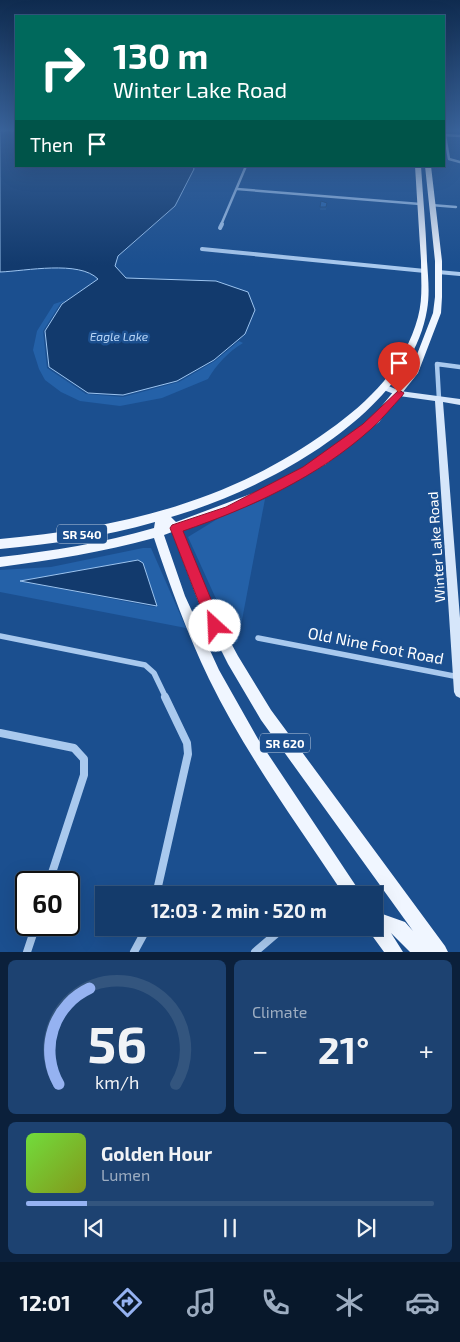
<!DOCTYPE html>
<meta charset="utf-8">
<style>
:root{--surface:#143b6b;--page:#1d4271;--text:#f1f3f6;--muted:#9dadc1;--line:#33557e;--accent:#95b2f1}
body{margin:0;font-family:"Exo 2",sans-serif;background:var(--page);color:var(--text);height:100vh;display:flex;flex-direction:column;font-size:19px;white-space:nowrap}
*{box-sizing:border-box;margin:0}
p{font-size:16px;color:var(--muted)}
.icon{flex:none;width:28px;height:28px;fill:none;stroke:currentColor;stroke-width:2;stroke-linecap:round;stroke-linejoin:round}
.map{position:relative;height:952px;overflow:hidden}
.sheet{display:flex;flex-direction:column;gap:8px;padding:8px;background:#0b203b;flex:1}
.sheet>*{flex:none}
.hud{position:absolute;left:15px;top:15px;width:430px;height:152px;border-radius:0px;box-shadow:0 5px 20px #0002,0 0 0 1px var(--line);background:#00695c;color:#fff;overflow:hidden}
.speed{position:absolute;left:15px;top:871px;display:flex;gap:10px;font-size:25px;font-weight:700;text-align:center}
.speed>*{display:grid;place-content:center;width:65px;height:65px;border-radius:50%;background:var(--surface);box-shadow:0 5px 20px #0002,0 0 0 1px var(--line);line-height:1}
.speed .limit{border:2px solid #111;border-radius:8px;background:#fff;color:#111}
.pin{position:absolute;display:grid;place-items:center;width:42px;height:42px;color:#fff;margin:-51px -21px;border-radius:50% 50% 50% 0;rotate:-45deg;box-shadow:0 0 5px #0007}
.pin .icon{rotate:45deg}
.me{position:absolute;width:55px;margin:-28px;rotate:335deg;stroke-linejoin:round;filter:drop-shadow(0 0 4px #0008)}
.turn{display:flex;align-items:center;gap:18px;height:105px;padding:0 15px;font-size:22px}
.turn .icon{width:65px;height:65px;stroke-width:2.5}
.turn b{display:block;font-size:35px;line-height:42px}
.then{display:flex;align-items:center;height:48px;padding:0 15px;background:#0003;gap:10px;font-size:19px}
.big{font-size:38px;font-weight:700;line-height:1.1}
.sheet .widget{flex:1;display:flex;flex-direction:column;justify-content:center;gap:8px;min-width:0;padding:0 18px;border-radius:8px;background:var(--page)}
.sheet .dial{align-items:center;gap:0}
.dial svg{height:130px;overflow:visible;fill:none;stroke:var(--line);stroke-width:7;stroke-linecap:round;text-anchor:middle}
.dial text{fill:var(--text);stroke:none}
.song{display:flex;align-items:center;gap:15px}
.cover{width:60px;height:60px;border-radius:8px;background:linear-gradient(135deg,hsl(100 70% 55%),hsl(70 70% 35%))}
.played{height:5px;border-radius:2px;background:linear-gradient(90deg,var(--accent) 15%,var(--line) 15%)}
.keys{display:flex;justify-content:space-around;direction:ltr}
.heat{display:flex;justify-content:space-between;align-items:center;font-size:28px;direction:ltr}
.sheet .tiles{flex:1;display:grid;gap:8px;grid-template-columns:1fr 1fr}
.widget:last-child{grid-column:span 2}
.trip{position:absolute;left:95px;top:886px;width:288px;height:50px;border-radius:0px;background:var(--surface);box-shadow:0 5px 20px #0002,0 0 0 1px var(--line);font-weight:700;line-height:50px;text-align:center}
.tabs{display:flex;height:80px;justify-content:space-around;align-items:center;background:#08182b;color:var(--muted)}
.tabs .icon{width:35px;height:35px}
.tabs .on{color:var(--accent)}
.tabs b{font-size:22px;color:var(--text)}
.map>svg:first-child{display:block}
.green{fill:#2461a8;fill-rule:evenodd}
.water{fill:#123a6d;stroke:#9cc4f0}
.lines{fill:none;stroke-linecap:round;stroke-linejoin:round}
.street-far4{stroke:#a9c9ee;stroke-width:2.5}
.street-far3{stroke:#a9c9ee;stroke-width:4}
.street-far2{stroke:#a9c9ee;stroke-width:4.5}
.street-far1{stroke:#a9c9ee;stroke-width:5.5}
.street{stroke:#a9c9ee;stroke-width:8}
.secondary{fill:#d6e6fa;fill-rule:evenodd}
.primary{fill:#f0f6ff;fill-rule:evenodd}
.wall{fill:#245895}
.building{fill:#2a66ad;stroke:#1d4779}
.route{fill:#e11d48;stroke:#92132f}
.labels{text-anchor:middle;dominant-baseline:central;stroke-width:5;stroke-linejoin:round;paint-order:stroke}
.far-water-label{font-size:12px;font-style:italic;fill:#b5d3f5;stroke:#1b4f8f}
.shield{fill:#1b4f8f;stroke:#bbcadd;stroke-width:1}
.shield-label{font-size:12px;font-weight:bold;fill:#fff}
.street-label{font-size:14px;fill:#fff;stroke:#1b4f8f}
.near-street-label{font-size:16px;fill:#fff;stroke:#1b4f8f}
</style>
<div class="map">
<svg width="460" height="952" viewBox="0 0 460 952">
<rect width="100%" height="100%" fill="#1b4f8f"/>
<g class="green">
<path d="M66 300 60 304 43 331 47 368 86 394 123 397 179 382 215 361 239 341 243 343C228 352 217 364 208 379L162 398 120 406 80 401 61 392 45 380 39 369 33 350 37 331 54 304Z"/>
<path d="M265 499 238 641 236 643 188 537 219 518Z"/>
<path d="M143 548H151L186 628 0 592V570L51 567ZM138 560 157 606 154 607 20 581Z"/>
</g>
<g class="water">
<path d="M0 131H16V166H193L194 169 175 206 118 256 115 266 126 278 216 281 248 292 255 310 245 334 214 360 177 381 123 395 88 393 49 367 45 331 62 304 98 279C79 260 26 271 0 272Z"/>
<path d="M138 560 143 563 157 606 20 581Z"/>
</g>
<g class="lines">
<g class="street-far4">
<path d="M444 135 460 136"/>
<path d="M445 135 449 159 460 162"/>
<path d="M237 189 420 204"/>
<path d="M431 205 456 207"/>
<path d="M221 225 246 166"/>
</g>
<g class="street-far3">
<path d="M220 228 222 224"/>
<path d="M202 249 425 271"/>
<path d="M438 272 460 274"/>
</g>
<path class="street-far2" d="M439 399 437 364 460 367"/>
<g class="street-far1">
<path d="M0 636 145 665 154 673 166 698"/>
<path d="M258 638 459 677"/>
</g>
<g class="street">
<path d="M0 733 74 748 84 759V775L49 882"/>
<path d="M156 895 188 754 187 743 165 697"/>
<path d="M27 952 36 925"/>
<path d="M134 952 147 928"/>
<path d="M255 952 283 928"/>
</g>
<path class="secondary" d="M384 384 400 391 460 399V405L443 402 460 618V698L456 696 454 692 435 401 399 396 381 389 380 387 381 385Z"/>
<path class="primary" d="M415 166H421C423 198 426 229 427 261 428 277 430 293 427 310 410 414 263 491 171 517L176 522 256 492 319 459 372 418 411 370 433 313 435 297V261L425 166H431L442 261V297L441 313 418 373 379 422 326 464 264 498 182 529 212 608 238 656 271 710 445 946 448 952H410L391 933 403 952H384L368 930 367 928H374V911L405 922 413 931 261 720 228 664 203 614 172 532 164 535 185 596 219 670 258 739 362 895H344C298 825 246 755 209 679 187 633 170 586 154 538 103 552 52 560 0 567V557C52 551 103 543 154 528L155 522C104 537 52 544 0 549V539C120 528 230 502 329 430 369 402 405 366 418 317 423 299 421 279 421 261 419 229 417 198 415 166Z"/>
</g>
<path class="wall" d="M321 201 327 203 326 210H320Z"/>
<path class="building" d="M321 201 327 203 326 207H320Z"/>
<linearGradient id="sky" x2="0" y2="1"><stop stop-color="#0f2b4f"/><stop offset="0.49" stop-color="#39639b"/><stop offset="1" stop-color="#39639b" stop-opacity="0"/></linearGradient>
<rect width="460" height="265" fill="url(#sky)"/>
<path class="route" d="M399 390 404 393 402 396C392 407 382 419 371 429 318 477 250 508 183 531L222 626 220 631 215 632 210 631 170 528 172 525 226 507 303 467 363 424Z"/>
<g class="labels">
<g class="far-water-label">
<text x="119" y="336">Eagle Lake</text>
</g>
<g class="shield">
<rect x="57" y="524.5" width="50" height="19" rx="4"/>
<rect x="260" y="733.5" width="50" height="19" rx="4"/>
</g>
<g class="shield-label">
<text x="82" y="534">SR 540</text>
<text x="285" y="743">SR 620</text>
</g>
<g class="street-label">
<text transform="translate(436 547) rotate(-94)">Winter Lake Road</text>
</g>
<g class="near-street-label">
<text transform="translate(376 645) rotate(11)">Old Nine Foot Road</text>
</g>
</g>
</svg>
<div class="speed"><div class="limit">60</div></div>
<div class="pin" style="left:399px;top:393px;background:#d93025"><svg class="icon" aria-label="arrive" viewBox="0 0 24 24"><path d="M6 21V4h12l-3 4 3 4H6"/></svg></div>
<svg class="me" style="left:215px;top:626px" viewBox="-20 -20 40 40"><circle r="19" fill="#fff"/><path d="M0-13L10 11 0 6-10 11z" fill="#e11d48"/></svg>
<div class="trip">12:03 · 2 min · 520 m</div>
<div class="hud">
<div class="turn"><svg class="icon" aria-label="right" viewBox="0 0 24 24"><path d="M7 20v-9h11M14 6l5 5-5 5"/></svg><div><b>130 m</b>Winter Lake Road</div></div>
<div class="then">Then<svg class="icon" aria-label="arrive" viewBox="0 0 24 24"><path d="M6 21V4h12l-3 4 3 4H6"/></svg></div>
</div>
</div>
<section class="sheet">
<div class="tiles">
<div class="widget dial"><svg viewBox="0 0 100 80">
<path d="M14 69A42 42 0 1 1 86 69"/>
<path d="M14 69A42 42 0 0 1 33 10" stroke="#95b2f1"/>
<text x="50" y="56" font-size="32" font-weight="700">56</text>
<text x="50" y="72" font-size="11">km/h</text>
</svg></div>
<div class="widget"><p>Climate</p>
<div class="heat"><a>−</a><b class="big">21°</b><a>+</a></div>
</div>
<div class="widget">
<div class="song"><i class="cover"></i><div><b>Golden Hour</b><p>Lumen</p></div></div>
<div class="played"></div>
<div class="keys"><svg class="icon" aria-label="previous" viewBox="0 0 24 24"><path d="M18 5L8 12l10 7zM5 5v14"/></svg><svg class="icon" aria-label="pause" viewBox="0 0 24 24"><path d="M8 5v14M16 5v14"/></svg><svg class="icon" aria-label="next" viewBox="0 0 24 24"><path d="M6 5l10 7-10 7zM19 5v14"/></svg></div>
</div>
</div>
</section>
<nav class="tabs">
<b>12:01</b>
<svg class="icon on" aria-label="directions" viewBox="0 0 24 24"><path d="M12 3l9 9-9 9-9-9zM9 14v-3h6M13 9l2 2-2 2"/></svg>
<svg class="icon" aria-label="music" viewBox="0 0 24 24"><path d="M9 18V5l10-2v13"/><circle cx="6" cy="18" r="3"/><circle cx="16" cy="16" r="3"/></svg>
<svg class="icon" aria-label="phone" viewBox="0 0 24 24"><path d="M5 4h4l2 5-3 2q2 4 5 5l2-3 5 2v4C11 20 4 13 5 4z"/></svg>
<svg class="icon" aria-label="climate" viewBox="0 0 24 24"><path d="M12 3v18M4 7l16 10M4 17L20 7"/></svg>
<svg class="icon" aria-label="car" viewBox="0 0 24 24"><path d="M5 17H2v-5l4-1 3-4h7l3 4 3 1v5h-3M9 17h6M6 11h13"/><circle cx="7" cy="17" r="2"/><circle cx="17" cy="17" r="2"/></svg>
</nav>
